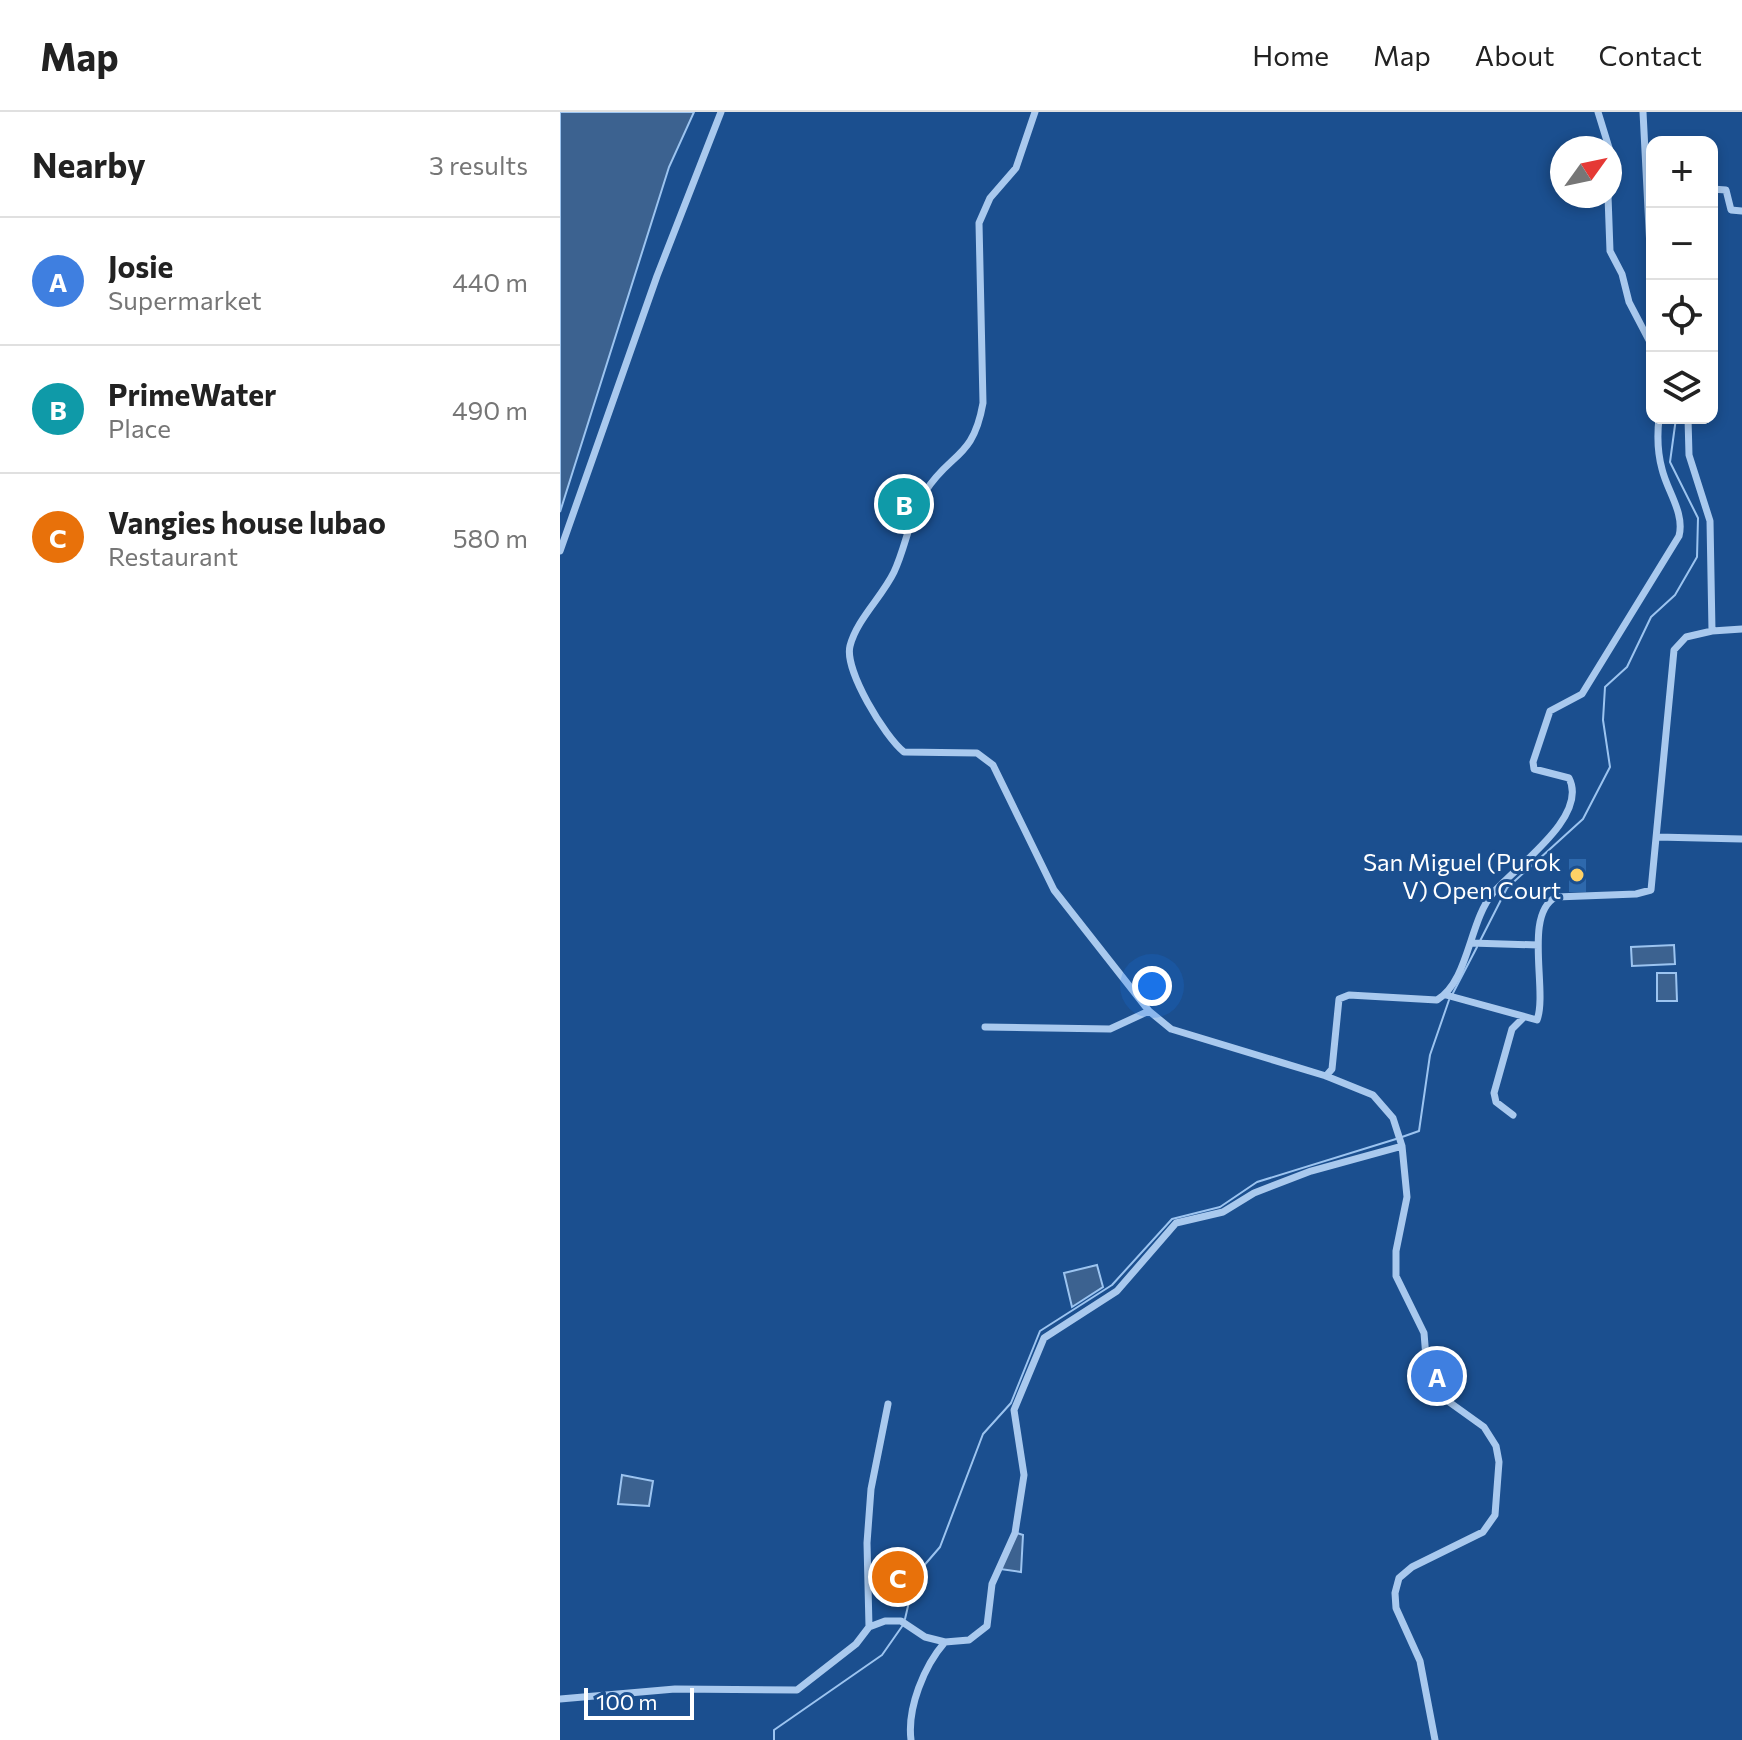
<!DOCTYPE html>
<html lang="en">
<head>
<meta charset="utf-8">
<style>
  :root { --surface:#fff; --page:#f6f6f6; --text:#222; --muted:#767676; --line:#e0e0e0; --accent:#db2777 }
  body { margin:0; font-family:Commissioner,sans-serif; background:var(--page); color:var(--text) }
  .controls { position:absolute; right:24px; top:24px; display:grid; overflow:hidden; border-radius:16px; box-shadow:0 4px 12px #0003 }
  .controls button { width:72px; height:72px; display:grid; place-items:center; padding:0; border:0; border-bottom:2px solid var(--line); background:var(--surface); color:var(--text); font:40px sans-serif }
  .compass { position:absolute; left:990px; top:24px; width:72px; height:72px; border-radius:50%; background:var(--surface); box-shadow:0 4px 12px #0003; rotate:57deg }
  .scale { position:absolute; left:24px; bottom:20px; width:110px; box-sizing:border-box; padding-left:8px; border:4px solid #fff; border-top:0; font-size:22px; line-height:28px; white-space:nowrap; color:#fff; -webkit-text-stroke:6px #1b4f8f; paint-order:stroke }
  .you { position:absolute; left:592px; top:874px; width:28px; height:28px; margin:-20px; border:6px solid #fff; border-radius:50%; background:#1a73e8; box-shadow:0 0 0 12px #1a73e833 }
  .badge { display:grid; place-items:center; width:52px; height:52px; border-radius:50%; background:var(--accent); color:#fff; font-size:26px; font-weight:700 }
  .pin { position:absolute; translate:-50% -50%; border:4px solid #fff; box-shadow:0 2px 8px #0006 }
  .list { margin:0; padding:0; list-style:none }
  h2 { display:flex; justify-content:space-between; align-items:center; height:104px; margin:0; padding:0 32px; font-size:34px }
  h2 small { font-size:26px; font-weight:400; color:var(--muted) }
  .list li { display:grid; grid-template-columns:52px 1fr auto; gap:24px; align-items:center; box-sizing:border-box; height:128px; padding:0 32px; border-top:2px solid var(--line) }
  .list b { display:block; font-size:30px; white-space:nowrap }
  .list p { margin:0; font-size:26px; white-space:nowrap; color:var(--muted) }
  .list em { font-size:26px; font-style:normal; color:var(--muted) }
  .icon { flex:none; width:44px; height:44px; fill:none; stroke:currentColor; stroke-width:2; stroke-linecap:round; stroke-linejoin:round }
  .map { position:relative; flex:none; width:1182px; height:1628px; overflow:hidden }
  header { display:flex; align-items:center; gap:48px; box-sizing:border-box; height:112px; padding:0 40px; background:var(--surface); border-bottom:2px solid var(--line) }
  header strong { font-size:38px }
  nav { display:flex; gap:44px; margin-inline-start:auto; font-size:28px }
  main { display:flex }
  aside { flex:1; background:var(--surface) }
  .map>svg:first-child { display:block }
  .green { fill:#2e69ad }
  .water { fill:#3c6290; stroke:#9cc4f0; stroke-width:2 }
  .lines { fill:none; stroke-linecap:round; stroke-linejoin:round }
  .stream { stroke:#9cc4f0; stroke-width:2 }
  .minor { stroke:#a9c9ee; stroke-width:7 }
  .poi-dot { fill:#ffd166; stroke:#1b4f8f; stroke-width:3 }
  .labels { text-anchor:middle; dominant-baseline:central; stroke-width:6; stroke-linejoin:round; paint-order:stroke }
  .poi-label { font-size:24px; fill:#fff; stroke:#1b4f8f; text-anchor:end }
</style>
</head>
<body>
<header>
<strong>Map</strong>
<nav><a>Home</a><a>Map</a><a>About</a><a>Contact</a></nav>
</header>
<main>
<aside>
<h2>Nearby<small>3 results</small></h2>
<ul class="list">
<li><span class="badge" style="background:#3f7fe0">A</span><div><b>Josie</b><p>Supermarket</p></div><em>440 m</em></li>
<li><span class="badge" style="background:#0f9aa8">B</span><div><b>PrimeWater</b><p>Place</p></div><em>490 m</em></li>
<li><span class="badge" style="background:#e8710a">C</span><div><b>Vangies house lubao</b><p>Restaurant</p></div><em>580 m</em></li>
</ul>
</aside>
<div class="map">
<svg width="1182" height="1628" viewBox="0 0 1182 1628">
  <rect width="100%" height="100%" fill="#1b4f8f"/>
  <!-- green -->
  <path class="green" d="M1009 747H1026V780H1009Z"/>
  <!-- water -->
  <path class="water" d="M0 0H134L109 55 0 400Z
    M1114 833 1115 852 1072 854 1071 835Z
    M1097 861H1116L1117 889H1097Z
    M537 1153 543 1175 512 1195 504 1161Z
    M62 1363 93 1369 89 1394 58 1392Z
    M457 1421 463 1423 461 1460 440 1457Z"/>
  <g class="lines">
    <!-- stream -->
    <path class="stream" d="M920 829 947 776 1023 707 1050 655 1043 608 1045 575 1067 555 1091 505 1115 483 1137 445 1138 406 1110 350 1116 306
      M892 883 917 835
      M842 1025 859 1019 870 943 889 888
      M345 1507 355 1464 380 1435 423 1322 451 1291 480 1219 552 1173 612 1107 660 1095 697 1070 836 1027
      M214 1628V1618L322 1543 343 1513"/>
    <!-- minor -->
    <path class="minor" d="M475 0 456 56 430 86 419 111 423 291C413 348 390 340 365 380 349 405 346 435 334 460 322 485 297 507 290 534 284 558 325 625 344 640L417 641 433 653 494 778 589 899 611 917 766 964 813 983 833 1006 842 1034 847 1085 836 1139V1164L864 1221 868 1270 878 1282 924 1315 936 1334 939 1350 935 1403 923 1420 852 1455 839 1466 835 1481 836 1496 860 1549 875 1628
      M1038 0 1050 39
      M1083 0 1092 175
      M1152 77 1166 78 1171 98 1182 99
      M1048 84 1050 139 1062 162 1069 190 1092 234
      M0 439 97 164 161 0
      M1152 519 1182 517
      M1097 725 1182 727
      M911 831 978 833
      M886 883 977 908C988 879 963 802 996 785L1076 782 1091 778 1114 538 1126 525 1152 519 1150 409 1129 343 1128 306
      M425 915 550 917 589 899
      M766 964 772 957 779 887 789 883 877 888C909 869 909 809 933 781 955 755 1029 705 1009 666L974 657 973 650 990 599 1022 582 1119 424C1125 401 1107 379 1102 357 1097 339 1097 324 1099 306
      M953 1003 936 990 934 981 952 917 963 906
      M309 1515 307 1431 311 1377 328 1292
      M0 1587 115 1577 237 1578 296 1532 309 1515 325 1509H341L365 1525 385 1530
      M351 1628C347 1596 364 1554 385 1530L409 1528 427 1514 432 1472 455 1421 464 1363 454 1298 484 1226 557 1179 616 1111 663 1100 694 1081 751 1059 842 1034"/>
  </g>
  <!-- markers -->
  <circle class="poi-dot" cx="1017" cy="763" r="8"/>
  <g class="labels">
    <!-- poi labels -->
    <g class="poi-label">
      <text x="1001" y="749">San Miguel (Purok<tspan x="1001" dy="28">V) Open Court</tspan></text>
    </g>
  </g>
</svg>
<div class="controls">
<button>+</button>
<button>−</button>
<button><svg class="icon" aria-label="locate" viewBox="0 0 24 24"><circle cx="12" cy="12" r="6"/><path d="M12 2v4M12 18v4M2 12h4M18 12h4"/></svg></button>
<button><svg class="icon" aria-label="layers" viewBox="0 0 24 24"><path d="M12 4l9 5-9 5-9-5zM3 14l9 5 9-5"/></svg></button>
</div>
<svg class="compass" viewBox="-18 -18 36 36"><path d="M0-13l5 13h-10z" fill="#e53935"/><path d="M0 13l5-13h-10z" fill="#767676"/></svg>
<div class="scale">100 m</div>
<div class="you"></div>
<div class="pin badge" style="left:877px;top:1264px;background:#3f7fe0">A</div>
<div class="pin badge" style="left:344px;top:392px;background:#0f9aa8">B</div>
<div class="pin badge" style="left:338px;top:1465px;background:#e8710a">C</div>
</div>
</main>
</body>
</html>
